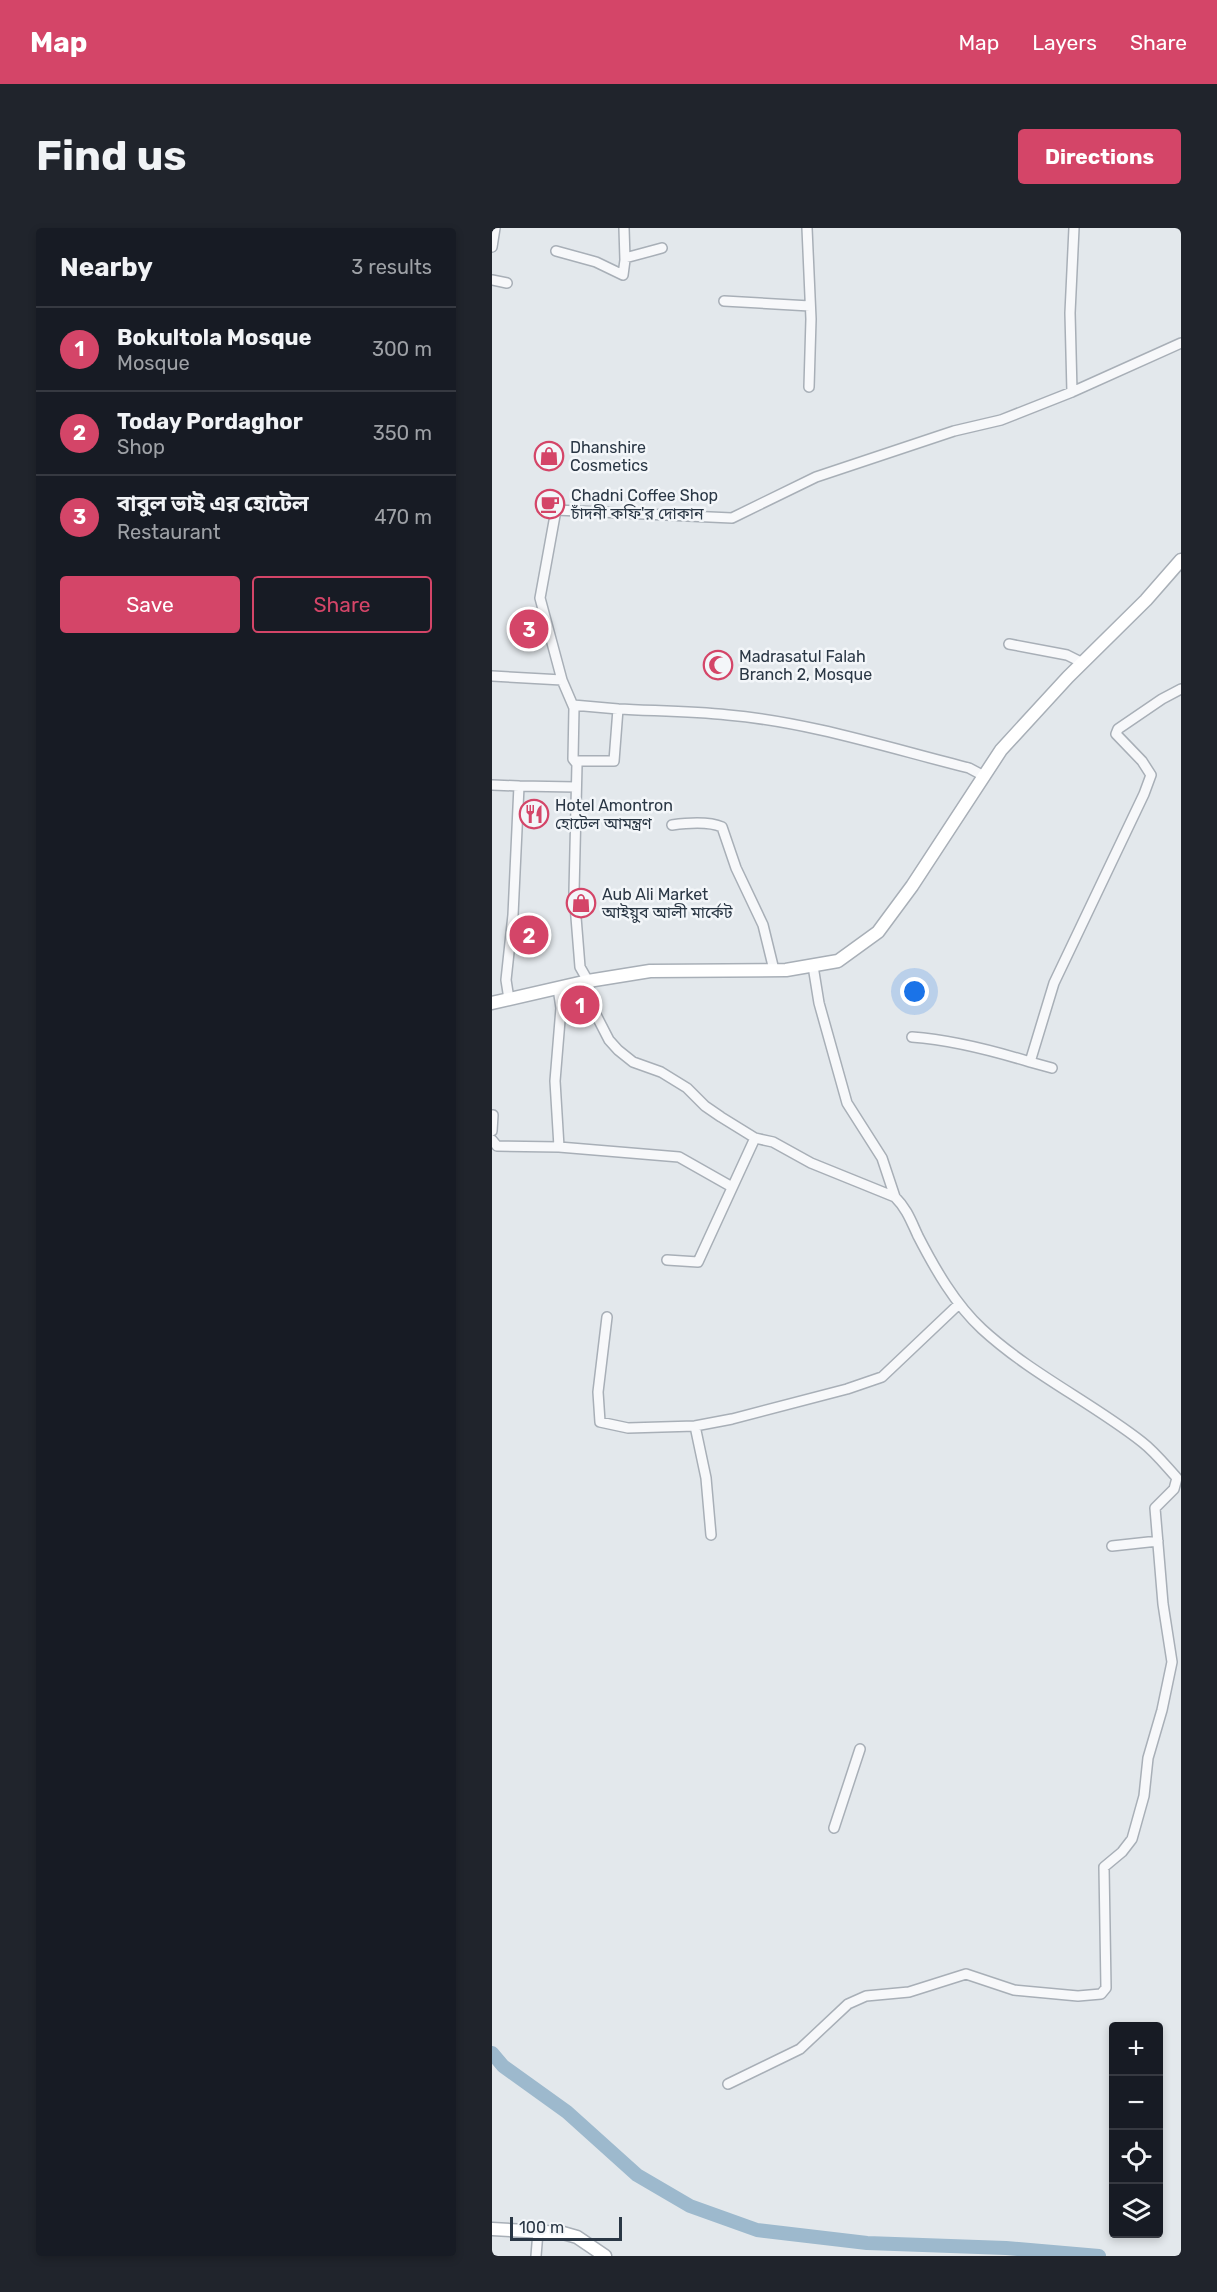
<!DOCTYPE html>
<html lang="en">
<head>
<meta charset="utf-8">
<style>
  :root { --surface:#171b24; --page:#20242c; --text:#f1f3f6; --muted:#9ea1a6; --line:#363941; --accent:#d44568 }
  body { margin:0; font-family:Rubik,"Noto Sans Bengali",sans-serif; background:var(--page); color:var(--text) }
  .controls { position:absolute; right:18px; bottom:18px; display:grid; overflow:hidden; border-radius:6px; box-shadow:0 3px 9px #0003 }
  .controls button { width:54px; height:54px; display:grid; place-items:center; padding:0; border:0; border-bottom:2px solid var(--line); background:var(--surface); color:var(--text); font:30px sans-serif }
  .scale { position:absolute; left:18px; bottom:15px; width:112px; box-sizing:border-box; padding-left:6px; border:3px solid #2a3745; border-top:0; font-size:16px; line-height:21px; white-space:nowrap; color:#2a3745; -webkit-text-stroke:4px #f3f6f9; paint-order:stroke }
  .you { position:absolute; left:423px; top:764px; width:21px; height:21px; margin:-15px; border:4px solid #fff; border-radius:50%; background:#1a73e8; box-shadow:0 0 0 9px #1a73e833 }
  .badge { display:grid; place-items:center; width:39px; height:39px; border-radius:50%; background:var(--accent); color:#fff; font-size:20px; font-weight:700 }
  .pin { position:absolute; translate:-50% -50%; border:3px solid #fff; box-shadow:0 2px 6px #0006 }
  .list { margin:0; padding:0; list-style:none }
  h2 { display:flex; justify-content:space-between; align-items:center; height:78px; margin:0; padding:0 24px; font-size:26px }
  h2 small { font-size:20px; font-weight:400; color:var(--muted) }
  .list li { display:grid; grid-template-columns:39px 1fr auto; gap:18px; align-items:center; box-sizing:border-box; height:84px; padding:0 24px; border-top:2px solid var(--line) }
  .list b { display:block; font-size:22px; white-space:nowrap }
  .list p { margin:0; font-size:20px; white-space:nowrap; color:var(--muted) }
  .list em { font-size:20px; font-style:normal; color:var(--muted) }
  .actions { display:flex; gap:12px; padding:18px 24px }
  .actions a { flex:1; padding:14px 0; border:2px solid var(--accent); border-radius:6px; text-align:center; font-size:21px; color:var(--accent) }
  .actions .main { background:var(--accent); color:#fff }
  .icon { flex:none; width:33px; height:33px; fill:none; stroke:currentColor; stroke-width:2; stroke-linecap:round; stroke-linejoin:round }
  .map { position:relative; flex:none; width:689px; height:2028px; overflow:hidden; border-radius:6px }
  header { display:flex; align-items:center; gap:36px; box-sizing:border-box; height:84px; padding:0 30px; background:var(--accent); color:#fff }
  header strong { font-size:28px }
  nav { display:flex; gap:33px; margin-inline-start:auto; font-size:21px }
  .intro { display:flex; align-items:center; justify-content:space-between; box-sizing:border-box; height:144px; padding:0 36px }
  h1 { margin:0; font-size:42px }
  .button { padding:15px 27px; border-radius:6px; background:var(--accent); color:#fff; font-size:21px; font-weight:700 }
  main { display:flex; gap:36px; padding:0 36px }
  aside { flex:1; background:var(--surface); border-radius:6px; box-shadow:0 3px 9px #0003 }
  .map>svg:first-child { display:block }
  .lines { fill:none; stroke-linecap:round; stroke-linejoin:round }
  .river { stroke:#9db9cd; stroke-width:14 }
  .street-casing { stroke:#a8afb7; stroke-width:12 }
  .secondary-casing { stroke:#a8afb7; stroke-width:15 }
  .street { stroke:#f7f8fa; stroke-width:9 }
  .secondary { stroke:#fff; stroke-width:12 }
  .labels { text-anchor:middle; dominant-baseline:central; stroke-width:5; stroke-linejoin:round; paint-order:stroke }
  .poi-label { font-size:16px; fill:#2a3745; stroke:#f3f6f9; text-anchor:start }
</style>
</head>
<body>
<header>
<strong>Map</strong>
<nav><a>Map</a><a>Layers</a><a>Share</a></nav>
</header>
<div class="intro"><h1>Find us</h1><a class="button">Directions</a></div>
<main>
<aside>
<h2>Nearby<small>3 results</small></h2>
<ul class="list">
<li><span class="badge">1</span><div><b>Bokultola Mosque</b><p>Mosque</p></div><em>300 m</em></li>
<li><span class="badge">2</span><div><b>Today Pordaghor</b><p>Shop</p></div><em>350 m</em></li>
<li><span class="badge">3</span><div><b>বাবুল ভাই এর হোটেল</b><p>Restaurant</p></div><em>470 m</em></li>
</ul>
<div class="actions"><a class="main">Save</a><a>Share</a></div>
</aside>
<div class="map">
<svg width="689" height="2028" viewBox="0 0 689 2028">
  <rect width="100%" height="100%" fill="#e3e8ec"/>
  <g class="lines">
    <!-- river -->
    <path class="river" d="M0 1825 11 1838 75 1884 145 1947 198 1978 265 2002 375 2015 514 2020 607 2028"/>
    <!-- street casing -->
    <g class="street-casing">
      <path id="street" d="M315 0 319 91 317 159
        M582 0 578 85 580 164 689 115
        M0 19 3 0
        M64 23 104 34 131 47 133 32 132 0
        M133 30 170 20
        M0 52 15 55
        M232 73 318 78
        M517 416 575 427 591 435
        M0 448 70 452 82 480 81 531 85 536 82 664 88 739 96 753 100 779 117 812 126 822 141 834 169 844 195 860 213 878 229 889 263 910 206 1034 175 1032
        M70 452 48 370 64 282 240 290 324 249 462 203 509 192 580 164
        M81 477 126 481 122 533H83
        M126 481C162 483 199 483 236 487 317 494 397 520 477 540L492 548
        M0 557 27 558
        M180 597C195 595 216 593 230 599L244 640 271 697 282 742
        M321 738 327 775 355 875 390 930 403 969
        M66 760 69 780 63 853 67 919 187 929 240 959
        M17 771 14 752 21 687 27 558 84 559
        M420 809C461 812 499 822 538 834
        M560 840 538 834 562 755 652 566 659 547 650 533 624 506 626 501 670 471 689 461
        M0 903 1 887
        M0 912 5 918 67 919
        M115 1089 106 1164 108 1194 136 1200 203 1198 240 1191 355 1161 390 1149 467 1076
        M203 1198 214 1250 219 1307
        M620 1318 666 1313
        M342 1600 368 1521
        M236 1856 308 1821 356 1776 374 1768 417 1764 474 1746 522 1762 586 1768 609 1766 614 1760 612 1639 630 1624 640 1611 652 1568 656 1530 670 1482 680 1434 671 1376 663 1280 682 1261 685 1250C674 1238 663 1224 650 1214 599 1174 539 1146 490 1101 463 1076 443 1041 426 1008 419 993 415 981 403 969L319 935 281 914 263 910
        M44 2028 46 2004"/>
    </g>
    <!-- secondary casing -->
    <g class="secondary-casing">
      <path id="secondary" d="M0 775 96 753 158 743 294 742 346 733 386 704 420 658 509 522 576 449 654 372 689 332
        M0 2001 71 2005 85 2009 113 2028"/>
    </g>
    <!-- street -->
    <use href="#street" class="street"/>
    <!-- secondary -->
    <use href="#secondary" class="secondary"/>
  </g>
  <!-- icons -->
  <defs>
    <g id="shop-ring" transform="scale(1.5)"><circle r="9.5" fill="#f3f6f9" stroke="#d44568" stroke-width="1.5"/><path d="M-5-2.5h2.3a2.7 3.5 0 0 1 5.4 0H5L5.5 6h-11ZM-1.5-2.5h3a1.5 2.3 0 0 0-3 0Z" fill="#d44568"/></g>
    <g id="cafe-ring" transform="scale(1.5)"><circle r="9.5" fill="#f3f6f9" stroke="#d44568" stroke-width="1.5"/><path d="M-5.5-4.5H6V0H3Q3 3.5 0 3.5H-2.5Q-5.5 3.5-5.5 0ZM3-3.2v2h1.7v-2ZM-6 4.5H4V6H-6Z" fill="#d44568"/></g>
    <g id="mosque-ring" transform="scale(1.5)"><circle r="9.5" fill="#f3f6f9" stroke="#d44568" stroke-width="1.5"/><path d="M3.5-4.9A6 6 0 1 0 3.5 4.9A5 5 0 1 1 3.5-4.9Z" fill="#d44568"/></g>
    <g id="restaurant-ring" transform="scale(1.5)"><circle r="9.5" fill="#f3f6f9" stroke="#d44568" stroke-width="1.5"/><path d="M-5-6h1v4h1v-4h1v4h1v-4h1v5L-1.5 .5V6h-2V.5L-5-1ZM5-6V6H3V1.5H1.5Q1.5-4 5-6Z" fill="#d44568"/></g>
  </defs>
  <g fill-rule="evenodd">
    <use href="#shop-ring" x="57" y="228"/>
    <use href="#cafe-ring" x="58" y="276"/>
    <use href="#mosque-ring" x="226" y="437"/>
    <use href="#restaurant-ring" x="42" y="586"/>
    <use href="#shop-ring" x="89" y="675"/>
  </g>
  <g class="labels">
    <!-- poi labels -->
    <g class="poi-label">
      <text x="78" y="219">Dhanshire<tspan x="78" dy="18">Cosmetics</tspan></text>
      <text x="79" y="267">Chadni Coffee Shop<tspan x="79" dy="18">চাঁদনী কফি'র দোকান</tspan></text>
      <text x="247" y="428">Madrasatul Falah<tspan x="247" dy="18">Branch 2, Mosque</tspan></text>
      <text x="63" y="577">Hotel Amontron<tspan x="63" dy="18">হোটেল আমন্ত্রণ</tspan></text>
      <text x="110" y="666">Aub Ali Market<tspan x="110" dy="18">আইয়ুব আলী মার্কেট</tspan></text>
    </g>
  </g>
</svg>
<div class="controls">
<button>+</button>
<button>−</button>
<button><svg class="icon" aria-label="locate" viewBox="0 0 24 24"><circle cx="12" cy="12" r="6"/><path d="M12 2v4M12 18v4M2 12h4M18 12h4"/></svg></button>
<button><svg class="icon" aria-label="layers" viewBox="0 0 24 24"><path d="M12 4l9 5-9 5-9-5zM3 14l9 5 9-5"/></svg></button>
</div>
<div class="scale">100 m</div>
<div class="you"></div>
<div class="pin badge" style="left:88px;top:777px">1</div>
<div class="pin badge" style="left:37px;top:707px">2</div>
<div class="pin badge" style="left:37px;top:401px">3</div>
</div>
</main>
</body>
</html>
